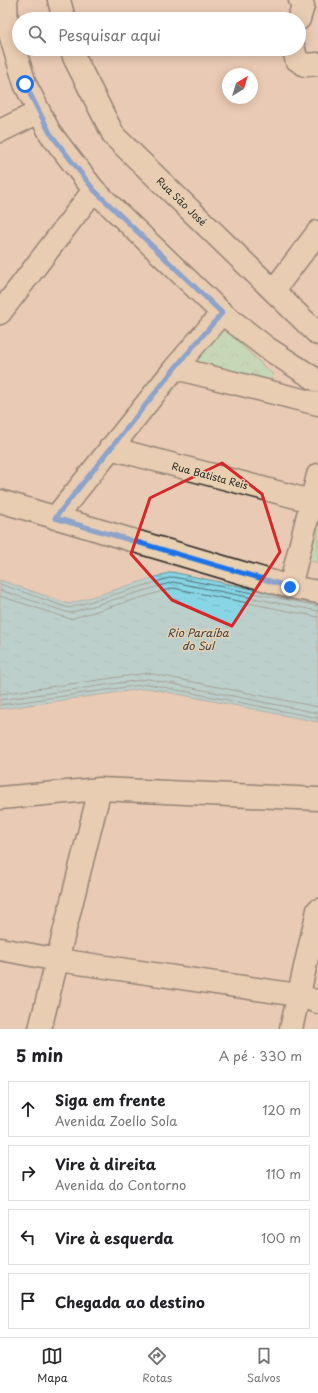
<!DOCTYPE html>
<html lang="pt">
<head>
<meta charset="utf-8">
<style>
  :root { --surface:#fff; --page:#f2f2f2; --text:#202124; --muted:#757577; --line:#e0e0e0; --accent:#2b2b2b }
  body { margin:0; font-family:"Playpen Sans",sans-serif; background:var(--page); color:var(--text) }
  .compass { position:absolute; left:222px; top:68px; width:36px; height:36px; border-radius:50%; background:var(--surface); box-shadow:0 2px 10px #0003; rotate:38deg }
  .stop { position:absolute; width:12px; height:12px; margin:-9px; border:3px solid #1a73e8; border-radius:50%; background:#fff }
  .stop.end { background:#1a73e8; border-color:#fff; box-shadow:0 1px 4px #0008 }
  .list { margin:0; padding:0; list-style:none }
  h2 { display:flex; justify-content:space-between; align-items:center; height:52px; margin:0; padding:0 16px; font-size:17px }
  h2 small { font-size:13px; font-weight:400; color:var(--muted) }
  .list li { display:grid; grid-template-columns:26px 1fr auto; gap:12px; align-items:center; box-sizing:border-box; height:56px; margin:0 8px 8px; padding:0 8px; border:1px solid var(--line); border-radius:0px }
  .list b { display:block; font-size:15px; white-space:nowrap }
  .list p { margin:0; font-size:13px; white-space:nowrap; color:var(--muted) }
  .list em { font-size:13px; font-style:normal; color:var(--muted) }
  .icon { flex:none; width:22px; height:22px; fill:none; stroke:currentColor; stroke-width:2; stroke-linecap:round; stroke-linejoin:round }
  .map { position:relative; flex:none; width:318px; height:1029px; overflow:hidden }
  .search { position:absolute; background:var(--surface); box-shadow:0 2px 10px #0003; left:12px; right:12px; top:12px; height:44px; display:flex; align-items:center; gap:10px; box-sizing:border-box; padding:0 14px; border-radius:22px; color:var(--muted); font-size:15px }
  .sheet { height:308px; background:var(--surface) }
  nav { display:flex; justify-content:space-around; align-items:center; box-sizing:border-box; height:56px; border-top:1px solid var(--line); background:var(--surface); font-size:11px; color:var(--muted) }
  nav a { display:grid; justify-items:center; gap:2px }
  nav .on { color:var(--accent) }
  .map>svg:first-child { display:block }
  .park { fill:url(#park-crowns); stroke:#648870 }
  .pitch { fill:#9ce6b5; stroke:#648870 }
  .water { fill:url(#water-ripples); stroke:#62919b }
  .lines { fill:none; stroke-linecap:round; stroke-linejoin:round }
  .shore { stroke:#506f75; stroke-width:1 }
  .minor-casing { stroke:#2b2b2b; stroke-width:25 }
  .major-casing { stroke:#2b2b2b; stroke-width:25 }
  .minor { stroke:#e8d0b0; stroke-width:22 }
  .major { stroke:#e8d0b0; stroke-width:22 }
  .route { stroke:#1a73e8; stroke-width:5 }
  .marked { fill:none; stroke:#d62828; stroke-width:3; stroke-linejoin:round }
  .labels { text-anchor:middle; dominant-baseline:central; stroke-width:3; stroke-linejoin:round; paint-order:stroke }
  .street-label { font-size:10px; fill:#2b2b2b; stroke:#e8d0b0 }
  .water-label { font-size:11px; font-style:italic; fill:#394447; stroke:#e8d0b0 }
</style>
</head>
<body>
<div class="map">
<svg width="318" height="1029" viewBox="0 0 318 1029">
  <defs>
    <pattern id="park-crowns" width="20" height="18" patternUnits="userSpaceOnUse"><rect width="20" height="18" fill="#9ce6b5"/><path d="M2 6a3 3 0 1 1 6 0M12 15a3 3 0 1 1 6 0" fill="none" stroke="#87c59c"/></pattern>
    <pattern id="water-ripples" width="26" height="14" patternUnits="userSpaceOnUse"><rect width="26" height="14" fill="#87d5e5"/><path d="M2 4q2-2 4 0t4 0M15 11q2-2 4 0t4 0" fill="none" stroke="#75b7c5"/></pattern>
  </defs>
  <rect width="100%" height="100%" fill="#e9cab4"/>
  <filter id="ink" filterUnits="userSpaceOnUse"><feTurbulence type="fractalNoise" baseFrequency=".025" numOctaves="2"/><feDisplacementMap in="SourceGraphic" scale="8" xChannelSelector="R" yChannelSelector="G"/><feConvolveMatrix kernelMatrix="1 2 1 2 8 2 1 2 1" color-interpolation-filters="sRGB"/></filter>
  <g filter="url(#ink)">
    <!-- park -->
    <path class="park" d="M222 326 273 375 272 380 261 383 191 365Z"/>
    <!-- pitch -->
    <path class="pitch" d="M318 524V563L308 560Z"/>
    <!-- water -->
    <path class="water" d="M172 572 318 603V722L148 688 0 709V580L69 604Z"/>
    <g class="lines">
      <!-- shore -->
      <path class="shore" d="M0 584 69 608 173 577 318 606
        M0 590 69 613 173 582 318 611
        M0 596 70 619 173 588 318 617
        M0 694 148 673 318 707
        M0 700 148 679 318 713
        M0 705 148 684 318 718"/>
      <!-- minor casing -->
      <g class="minor-casing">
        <path id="minor" d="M59 0 64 19
          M299 19 303 6 300 0
          M72 49 74 57 114 136 318 334
          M294 49 296 59 305 65 318 64
          M0 131 39 112
          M274 290 318 232
          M0 313 94 190
          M175 368 318 404
          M110 448 311 501
          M0 501 290 587 318 592
          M55 518 175 368 222 313
          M290 587 318 475
          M0 798 100 789 318 799
          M0 949 58 960 298 995 318 1002
          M40 1029 100 789
          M291 1029 318 910"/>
      </g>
      <!-- major casing -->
      <g class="major-casing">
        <path id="major" d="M6 0 7 24 25 84 50 133 94 190 222 313 267 348 318 381"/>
      </g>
      <!-- minor -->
      <use href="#minor" class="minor"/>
      <!-- major -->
      <use href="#major" class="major"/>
    </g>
  </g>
  <g class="lines" filter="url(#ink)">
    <!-- route -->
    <path class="route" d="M25 84 50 133 94 190 222 313 175 368 55 518 290 587"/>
  </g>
  <!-- marked area -->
  <path d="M0 0H318V1029H0ZM222 463 262 494 280 552 232 626 172 600 131 554 150 498Z" fill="#e9cab4" fill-opacity=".55" fill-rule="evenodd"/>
  <path class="marked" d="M222 463 262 494 280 552 232 626 172 600 131 554 150 498Z"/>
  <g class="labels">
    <!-- street labels -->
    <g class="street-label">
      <text transform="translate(182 201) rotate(44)">Rua São José</text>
      <text transform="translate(210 475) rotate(15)">Rua Batista Reis</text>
    </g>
    <!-- water labels -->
    <g class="water-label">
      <text x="198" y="632">Rio Paraíba<tspan x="198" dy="13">do Sul</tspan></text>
    </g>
  </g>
</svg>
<svg class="compass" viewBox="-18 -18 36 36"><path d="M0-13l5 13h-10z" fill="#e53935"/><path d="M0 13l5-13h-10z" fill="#757577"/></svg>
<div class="stop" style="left:25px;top:84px"></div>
<div class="stop end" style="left:290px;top:587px"></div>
<div class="search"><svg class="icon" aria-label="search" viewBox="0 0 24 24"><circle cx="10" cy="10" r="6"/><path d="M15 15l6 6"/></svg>Pesquisar aqui</div>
</div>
<section class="sheet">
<h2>5 min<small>A pé · 330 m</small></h2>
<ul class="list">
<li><svg class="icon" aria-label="ahead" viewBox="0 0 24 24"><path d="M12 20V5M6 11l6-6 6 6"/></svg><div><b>Siga em frente</b><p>Avenida Zoello Sola</p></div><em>120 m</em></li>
<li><svg class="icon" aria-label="right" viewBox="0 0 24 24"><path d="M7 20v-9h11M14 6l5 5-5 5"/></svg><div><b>Vire à direita</b><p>Avenida do Contorno</p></div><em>110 m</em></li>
<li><svg class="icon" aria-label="left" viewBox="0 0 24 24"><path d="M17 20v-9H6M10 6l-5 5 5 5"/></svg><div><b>Vire à esquerda</b></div><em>100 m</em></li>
<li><svg class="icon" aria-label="arrive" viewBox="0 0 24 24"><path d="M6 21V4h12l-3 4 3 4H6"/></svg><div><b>Chegada ao destino</b></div></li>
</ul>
</section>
<nav>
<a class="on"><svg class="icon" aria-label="map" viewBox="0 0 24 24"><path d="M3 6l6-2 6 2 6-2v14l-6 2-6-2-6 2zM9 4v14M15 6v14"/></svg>Mapa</a>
<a><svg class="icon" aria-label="directions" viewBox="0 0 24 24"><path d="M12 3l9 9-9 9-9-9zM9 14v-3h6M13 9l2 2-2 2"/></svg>Rotas</a>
<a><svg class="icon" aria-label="saved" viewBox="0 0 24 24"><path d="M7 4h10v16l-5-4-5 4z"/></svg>Salvos</a>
</nav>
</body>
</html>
